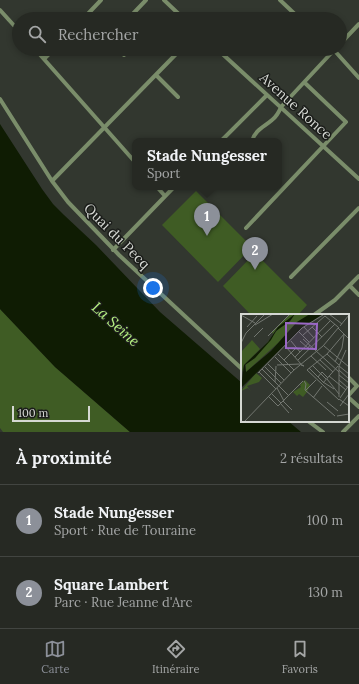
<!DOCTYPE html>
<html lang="fr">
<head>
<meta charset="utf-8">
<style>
  :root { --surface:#262923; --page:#2e312b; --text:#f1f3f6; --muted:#a4a6a6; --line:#424541; --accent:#8c9099 }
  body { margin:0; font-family:Lora,serif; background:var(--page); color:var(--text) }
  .scale { position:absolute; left:12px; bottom:10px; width:78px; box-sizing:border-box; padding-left:4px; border:2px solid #d5d8d3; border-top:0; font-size:11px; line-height:14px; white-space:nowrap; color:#d5d8d3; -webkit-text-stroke:3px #1b1d1a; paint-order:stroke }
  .you { position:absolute; left:153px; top:288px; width:14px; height:14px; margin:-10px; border:3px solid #fff; border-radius:50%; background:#1a73e8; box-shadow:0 0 0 6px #1a73e833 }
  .badge { display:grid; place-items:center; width:26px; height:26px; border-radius:50%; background:var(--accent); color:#fff; font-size:13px; font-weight:700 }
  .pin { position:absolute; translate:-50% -33px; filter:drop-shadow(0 1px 2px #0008) }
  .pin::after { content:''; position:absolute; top:21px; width:14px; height:12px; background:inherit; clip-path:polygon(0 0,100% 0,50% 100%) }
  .popup { position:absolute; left:132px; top:138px; width:150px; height:52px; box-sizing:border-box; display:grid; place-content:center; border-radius:8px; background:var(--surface); filter:drop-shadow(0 1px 3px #0005); font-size:13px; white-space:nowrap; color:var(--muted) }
  .popup b { font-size:15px; color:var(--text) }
  .popup::after { content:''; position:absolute; left:50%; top:100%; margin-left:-8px; border:8px solid transparent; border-top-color:var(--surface) }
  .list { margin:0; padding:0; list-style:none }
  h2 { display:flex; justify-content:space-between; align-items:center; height:52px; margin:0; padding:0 16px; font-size:17px }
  h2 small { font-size:13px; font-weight:400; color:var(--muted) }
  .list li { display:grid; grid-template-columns:26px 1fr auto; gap:12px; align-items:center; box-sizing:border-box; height:72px; padding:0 16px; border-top:1px solid var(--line) }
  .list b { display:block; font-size:15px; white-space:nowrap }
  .list p { margin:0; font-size:13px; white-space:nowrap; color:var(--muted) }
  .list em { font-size:13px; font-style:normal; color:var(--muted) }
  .icon { flex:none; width:22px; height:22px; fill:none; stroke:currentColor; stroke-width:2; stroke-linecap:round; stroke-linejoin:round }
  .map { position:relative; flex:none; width:359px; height:432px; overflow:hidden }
  .search { position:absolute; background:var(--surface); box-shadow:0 2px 6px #0003; left:12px; right:12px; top:12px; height:44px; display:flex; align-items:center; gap:10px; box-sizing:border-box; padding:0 14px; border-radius:22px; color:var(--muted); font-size:15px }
  .sheet { height:196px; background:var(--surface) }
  nav { display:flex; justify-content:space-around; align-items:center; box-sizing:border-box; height:56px; border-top:1px solid var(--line); background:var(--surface); font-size:11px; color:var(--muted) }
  nav a { display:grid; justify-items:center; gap:2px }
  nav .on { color:var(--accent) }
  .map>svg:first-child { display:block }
  .green { fill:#3f5c24 }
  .water { fill:#0f1c03 }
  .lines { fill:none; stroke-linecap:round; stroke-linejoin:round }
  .minor { stroke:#7a8d6a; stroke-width:4 }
  .labels { text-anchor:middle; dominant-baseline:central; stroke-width:3; stroke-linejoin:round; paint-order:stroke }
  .street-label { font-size:14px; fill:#d5d8d3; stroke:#1b1d1a }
  .water-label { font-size:15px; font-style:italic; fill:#b5f181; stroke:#1b1d1a }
  .inset-road { fill:none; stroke:#737771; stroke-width:1 }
  .view { fill:#9a68c6; fill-opacity:0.15; stroke:#9a68c6; stroke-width:2 }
  .inset-edge { fill:none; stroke:#d5d8d3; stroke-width:2 }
</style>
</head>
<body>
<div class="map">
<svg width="359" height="432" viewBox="0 0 359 432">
  <rect width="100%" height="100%" fill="#32372f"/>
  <!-- green -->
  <path class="green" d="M196 191 252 247 218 282 162 225Z
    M255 253 307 305 298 315H251L223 286Z
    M0 309 55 367 130 432H3L0 428Z"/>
  <!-- water -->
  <path class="water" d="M0 124 42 189 53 204 64 215 96 245 160 312 242 383V421H288L301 432H130L55 367 0 309Z"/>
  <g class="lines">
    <!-- minor -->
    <path class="minor" d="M164 0 184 19
      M280 0 300 19
      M0 10 19 31
      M83 19 101 0
      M128 19 146 0
      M340 44 359 24
      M35 49 135 162
      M118 49 124 55
      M217 49 359 179
      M333 49 359 78
      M44 59 54 49
      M156 75 178 97
      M0 99 52 181 68 202 119 255 242 369
      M221 141 267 95
      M252 141C255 130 264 127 272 120 276 117 279 112 281 107L335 49
      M52 181 181 49
      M157 187 165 196
      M246 228 346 122 305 83
      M113 250 174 187
      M291 277 359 208
      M350 286 359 295
      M314 315 335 300 359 276
      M348 377 357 386 348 396
      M348 397 359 407
      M308 421 323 432
      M343 432 359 416"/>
  </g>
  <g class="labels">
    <!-- street labels -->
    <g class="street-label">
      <text transform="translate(296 106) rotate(42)">Avenue Ronce</text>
      <text transform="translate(117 236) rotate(45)">Quai du Pecq</text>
    </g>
    <!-- water labels -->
    <g class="water-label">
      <text transform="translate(116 324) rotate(42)">La Seine</text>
    </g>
  </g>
  <!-- overview -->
  <g transform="translate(241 314)">
    <rect width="108" height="108" fill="#32372f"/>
    <path d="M49 0H53L52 2 54 0H69L56 8 37 29 5 58V50L14 44 38 14 50 6 52 3 37 13 32 20 31 18ZM11 26 19 35 3 51 0 62V38ZM15 59 21 64 18 68 6 72 10 77 7 74 0 77ZM64 66 69 71 66 78 62 83 58 80 56 82 52 78 60 73 59 71Z" fill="#3f5c24"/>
    <path d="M54 0 49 7 35 17 30 26 14 44 4 51 5 58 30 37 56 8 69 0H82L62 13 0 74 3 51 27 28 37 13Z" fill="#0f1c03"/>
    <path class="inset-road" d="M88 0 101 10M0 1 14 9M84 2 97 13M14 11 32 0M99 12 108 1M6 13 16 2M63 13 73 24M71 13 81 23M97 14 108 25M58 18 68 28M62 21 84 2M27 22 49 0M13 23 22 14M62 25 98 58M50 27 59 38M59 27 67 34 69 31M0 29 5 19 24 0M83 32 108 53M45 33 60 50M37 40 53 56M86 40 98 51M70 42 85 56M34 43 50 59M54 43 89 7M43 46 55 34M57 46 94 10M79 46 92 58M94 48 101 34 103 21M27 50 43 66M36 51 59 50 63 52 60 51M72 52 85 65M98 52 108 60M24 53 40 69M68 54 82 68 93 75M21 55 48 82M66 56 86 40 103 20M66 56 98 86M98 56 108 65M18 58 35 75M17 59 61 14 82 1M98 61 108 69M88 62 105 76M77 63 81 58 87 64M86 65 98 80M98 66 107 74M63 67 65 70 64 76 94 102M34 68 35 52M82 69 97 52M36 74 43 87M65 76 75 66M30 79 40 89M27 82 37 92 62 67M98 83V52L105 36M72 84 81 72M99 84 108 71M98 85 108 92M42 87 51 96M86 88 97 97M40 90 48 99M99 92 108 80M96 102 108 100M3 108 53 56 82 32 98 13"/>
    <path class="view" d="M45 9 76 10 75 35 45 34Z"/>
    <rect width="108" height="108" class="inset-edge"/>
  </g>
</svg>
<div class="scale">100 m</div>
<div class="you"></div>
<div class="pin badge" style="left:207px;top:236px">1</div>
<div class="popup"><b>Stade Nungesser</b>Sport</div>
<div class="pin badge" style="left:255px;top:270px">2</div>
<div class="search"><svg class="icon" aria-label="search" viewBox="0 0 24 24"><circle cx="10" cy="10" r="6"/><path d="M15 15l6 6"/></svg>Rechercher</div>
</div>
<section class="sheet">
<h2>À proximité<small>2 résultats</small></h2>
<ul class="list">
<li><span class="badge">1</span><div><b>Stade Nungesser</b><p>Sport · Rue de Touraine</p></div><em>100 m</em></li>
<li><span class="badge">2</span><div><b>Square Lambert</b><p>Parc · Rue Jeanne d'Arc</p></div><em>130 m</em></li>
</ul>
</section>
<nav>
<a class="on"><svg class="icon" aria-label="map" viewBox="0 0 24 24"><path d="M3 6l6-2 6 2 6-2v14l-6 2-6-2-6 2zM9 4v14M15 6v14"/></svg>Carte</a>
<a><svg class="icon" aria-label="directions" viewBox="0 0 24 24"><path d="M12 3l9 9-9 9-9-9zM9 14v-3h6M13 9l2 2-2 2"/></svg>Itinéraire</a>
<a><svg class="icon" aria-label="saved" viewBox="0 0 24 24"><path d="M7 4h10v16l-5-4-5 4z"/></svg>Favoris</a>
</nav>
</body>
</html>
